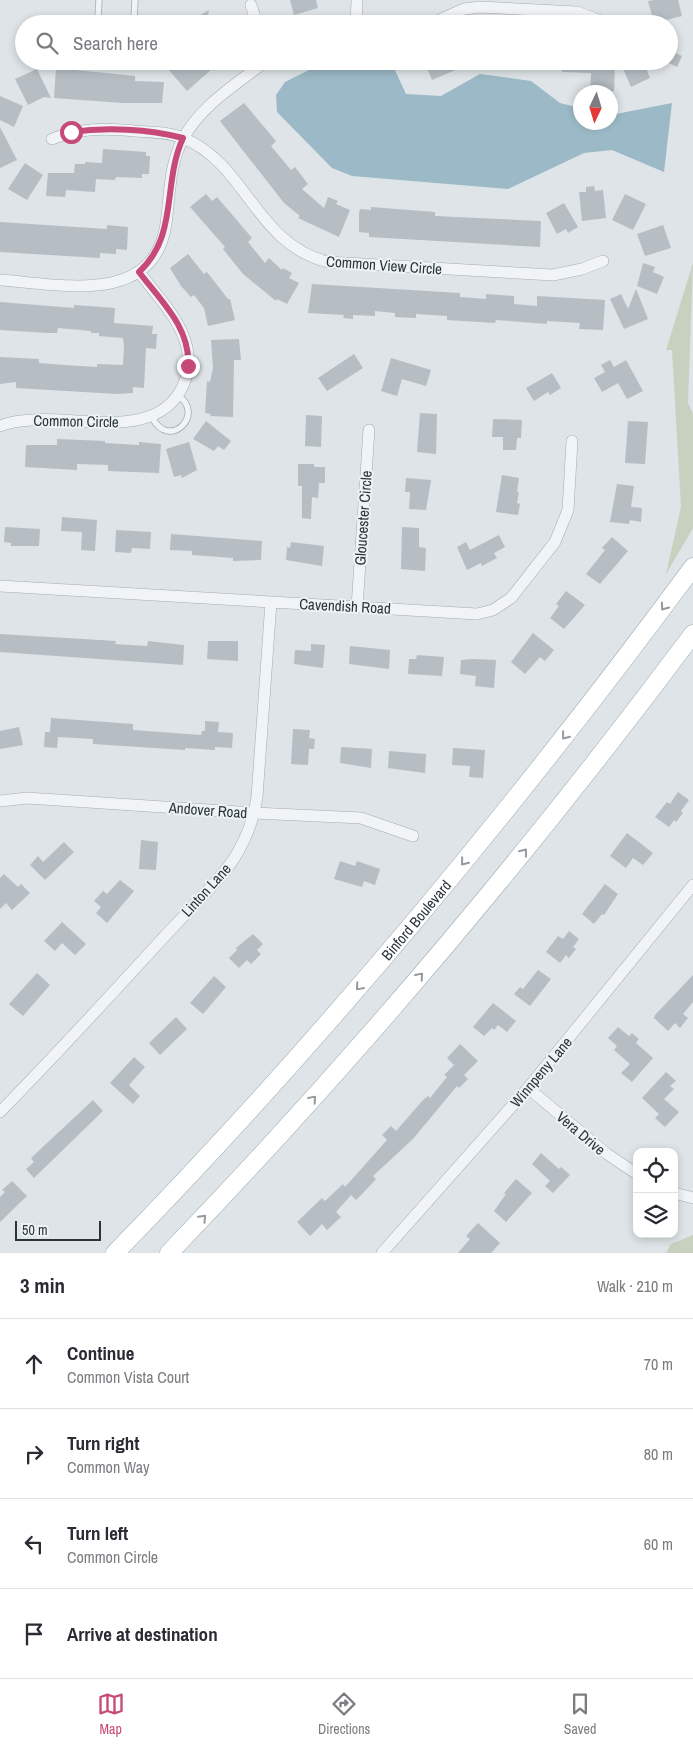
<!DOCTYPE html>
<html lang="en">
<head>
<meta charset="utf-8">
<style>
  :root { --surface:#fff; --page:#f7f7f7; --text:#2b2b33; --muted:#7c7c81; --line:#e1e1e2; --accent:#c74977 }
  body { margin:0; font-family:"Archivo Narrow",sans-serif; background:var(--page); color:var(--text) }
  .controls { position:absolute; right:15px; bottom:15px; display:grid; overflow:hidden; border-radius:10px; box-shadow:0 2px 8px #0003 }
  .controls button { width:45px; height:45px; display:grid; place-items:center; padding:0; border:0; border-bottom:1px solid var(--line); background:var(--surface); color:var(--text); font:25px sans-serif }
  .compass { position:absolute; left:573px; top:85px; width:45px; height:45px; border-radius:50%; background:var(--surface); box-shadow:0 2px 8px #0003; rotate:184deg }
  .scale { position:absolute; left:15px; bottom:12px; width:86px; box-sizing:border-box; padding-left:5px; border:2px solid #28353d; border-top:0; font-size:14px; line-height:18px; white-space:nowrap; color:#28353d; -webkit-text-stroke:4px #eef2f5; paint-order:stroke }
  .stop { position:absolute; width:15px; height:15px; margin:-11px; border:4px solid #c74977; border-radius:50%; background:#fff }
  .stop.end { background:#c74977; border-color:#fff; box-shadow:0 1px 5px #0008 }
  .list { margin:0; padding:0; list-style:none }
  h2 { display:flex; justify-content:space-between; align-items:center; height:65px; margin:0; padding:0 20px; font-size:21px }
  h2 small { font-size:16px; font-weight:400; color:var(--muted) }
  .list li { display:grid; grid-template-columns:32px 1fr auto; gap:15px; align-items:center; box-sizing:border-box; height:90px; padding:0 20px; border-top:1px solid var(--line) }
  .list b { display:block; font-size:19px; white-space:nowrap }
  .list p { margin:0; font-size:16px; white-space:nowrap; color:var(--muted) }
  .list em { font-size:16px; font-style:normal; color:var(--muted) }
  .icon { flex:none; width:28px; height:28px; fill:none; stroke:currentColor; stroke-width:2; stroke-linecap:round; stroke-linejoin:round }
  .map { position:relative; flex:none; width:693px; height:1253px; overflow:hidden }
  .search { position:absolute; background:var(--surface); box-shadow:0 2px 8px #0003; left:15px; right:15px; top:15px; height:55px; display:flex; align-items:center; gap:12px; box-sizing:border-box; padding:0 18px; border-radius:28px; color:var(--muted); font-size:19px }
  .sheet { height:425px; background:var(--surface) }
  nav { display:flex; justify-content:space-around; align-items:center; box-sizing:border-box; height:70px; border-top:1px solid var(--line); background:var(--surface); font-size:14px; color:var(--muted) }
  nav a { display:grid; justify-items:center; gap:2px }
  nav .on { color:var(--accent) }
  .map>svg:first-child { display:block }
  .green { fill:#c8d1c0 }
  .water { fill:#9bb9c6 }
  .building { fill:#b6bec4 }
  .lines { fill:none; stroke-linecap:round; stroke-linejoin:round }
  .service-casing { stroke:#a4acb1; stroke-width:7 }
  .minor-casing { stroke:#a4acb1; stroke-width:12 }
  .primary-casing { stroke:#9eabb2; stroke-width:19 }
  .service { stroke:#f1f4f6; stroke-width:5.5 }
  .minor { stroke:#f1f4f6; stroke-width:11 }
  .primary { stroke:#fff; stroke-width:18 }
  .oneway { stroke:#949a9e }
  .route { stroke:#c74977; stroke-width:6 }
  .labels { text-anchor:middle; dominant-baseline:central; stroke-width:4; stroke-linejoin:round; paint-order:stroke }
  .street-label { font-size:15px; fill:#28353d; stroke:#eef2f5 }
</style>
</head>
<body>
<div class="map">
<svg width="693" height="1253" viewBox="0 0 693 1253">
  <rect width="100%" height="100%" fill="#dee4e7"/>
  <!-- green -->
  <path class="green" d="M693 263 688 403 693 414V528L666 574 681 507 672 350H666Z
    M693 1235V1253H666L671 1244Z"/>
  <!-- water -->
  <path class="water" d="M321 64 393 66 406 94 441 96 480 74 531 81 560 103 580 108V122H610L611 115 672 103 664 172 612 150 584 153 508 189 352 176 332 168 277 112 276 95 285 82Z"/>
  <!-- building -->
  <path class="building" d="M290 0H316L318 8 294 15Z
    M654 0H678L682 16 654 23 648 1Z
    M209 10 206 24H185Z
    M669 50 682 56 677 67 669 63Z
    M177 61H221L187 91 168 69Z
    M424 61H474V62L432 80Z
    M562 61 615 63 614 91 590 92 591 73 562 72Z
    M627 61H643L650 78 631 87 621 64Z
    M56 68 135 76V81L164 82 162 103H123L54 98Z
    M37 69 51 98 44 97 28 105 15 79Z
    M0 96 23 106 14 127 0 120Z
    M244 103 276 141 271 146 291 170 295 167 308 184 302 189 324 208 328 197 338 201 336 204 350 210 339 237 298 218 300 216 284 203 220 121Z
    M0 127 17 160 0 168Z
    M103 149 146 152V156H150L149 174H142V178L116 177 115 180 96 179 95 192 66 190 65 197 46 196 48 173H74L75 164H85V162L102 163Z
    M25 163 43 175 27 200 8 189Z
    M594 186 595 191 603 190 606 218 582 221 579 192H586V187Z
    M206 194 212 201 217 197 252 238 248 242 265 263 269 258 282 270 283 268 292 273 289 278 299 283 287 304 277 299 276 301 243 274 223 249 225 247 190 207Z
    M625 194 646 204 633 230 612 220Z
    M564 203 578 227 568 233 566 229 557 234 546 213Z
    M371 207 435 212V216L541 221 540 247 369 237V233L359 232V213L360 209 371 210Z
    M0 222 107 229V225L128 227 127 250 116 249V254L100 253V258L0 252Z
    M663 225 671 248 645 256 637 234Z
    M188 254 204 274 207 272 228 299H230L235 320 208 326 204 308 194 295 191 297 181 286 170 268Z
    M643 263 655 267 653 272 664 277 657 294 637 286Z
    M312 284 460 293V297L486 299V294L514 296V304L537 306V296L605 300 603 330 579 329 580 323 547 321V324L496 320 495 323 447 320V316L416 314V318L395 317V313L375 311V316L353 315V319L343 318 344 315 308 313Z
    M636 289 648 319 624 329 610 299 621 294 628 309Z
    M0 302 74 308V305L115 308 114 323 153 326 152 334H157L156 349 146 348 144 388 133 387V393L117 394 16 388V382L0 384V357L39 359V363L64 365 97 367V364L123 365 124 347 123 338 99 336V333H91V331L58 328 57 333H48L0 330Z
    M239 339 241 360H234L233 417 210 416 211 414 205 413 207 381 210 382 213 368 211 340Z
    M354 354 363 368 327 391 318 378Z
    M391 358 431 370 426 386 402 379 397 396 381 391Z
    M610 360 614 367 626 360 643 391 627 399 618 383 602 392 594 378 605 372 601 365Z
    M552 373 561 388 550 395 548 392 534 401 526 388Z
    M420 413 437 414 436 454 417 452Z
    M306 415 322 416 321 447 305 446Z
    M493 419 522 420 521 438H517L516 450H503V437H492Z
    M206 421 231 441 224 450 218 446 214 451 193 439Z
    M628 421 648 422 645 464 625 463Z
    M57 439 105 441V443L139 445V442L161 444 159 473 108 471V465L77 464V470L25 467 26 445H57Z
    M189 442 197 470 182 478 181 475 174 477 166 449Z
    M298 464H314V467H325V483H319L318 498 312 497 311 519 302 518V486H298Z
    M502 475 519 478 517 492H519L517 503 520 504 518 515 496 512Z
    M406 478 431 480 426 510 409 509 410 492H405Z
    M617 484 634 486 631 507 642 508 641 522 630 520 629 524 610 522Z
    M62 517 97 520 95 551 81 550 82 532 61 531Z
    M5 527 40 529 39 546H11V543L4 542Z
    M402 527 419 528V547L426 548 425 571 401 569Z
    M116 530 151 532 150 549 132 548 131 553 115 552Z
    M171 534 262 541 261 560 233 561V558L192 555V551L170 550Z
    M499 535 505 547 494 553 497 558 482 566 481 563 467 570 457 547 466 542 470 550Z
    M612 537 628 551 600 584 586 574 605 550 602 548Z
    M291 542 324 546 322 566 286 560 287 547 290 548Z
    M566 591 585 605 564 629 550 618 559 606 556 604Z
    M533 633 554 650 545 661 540 657 525 674 511 662Z
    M0 634 116 641 115 644 147 646 148 641 184 645 183 665 0 652Z
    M208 641H238V661L207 659Z
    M311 644 325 645 323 668 294 664 295 650 311 651Z
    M350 646 390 650 389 669 349 664Z
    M417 655 444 657 442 676 408 674 409 659H416Z
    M472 659 496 660 494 688 475 686 476 676 460 674 461 660Z
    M51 718 133 724V730L201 735 202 731H205V721L219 722 218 732 233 733 232 748 215 747V750L185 748V750L93 744V739L58 737 57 748 44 747 45 732H50Z
    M19 727 23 745 0 749V731Z
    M293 729 310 730 309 738 315 739 314 749H309L308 765 291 764Z
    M341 747 372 749 371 768 340 763Z
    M453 748 485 750 483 778 469 777 470 766 452 765Z
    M389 751 426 754 425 773 388 768Z
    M678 792 689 800 681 811 683 813 676 822 674 820 669 827 655 817 667 802 670 804Z
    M627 833 653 853 643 865 633 858 626 868 610 856Z
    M141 840 158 842 156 870 139 869Z
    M64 842 74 852 45 880 30 865 38 856 43 862Z
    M340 861 355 866 357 861 380 869 375 885 364 881 362 887 334 879Z
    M4 874 18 887 21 884 30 893 12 910 6 903 0 909V878Z
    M120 880 134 891 107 923 96 913 101 907 94 901 103 891 107 894Z
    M605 884 618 894 604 915 602 914 594 924 582 914Z
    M62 922 86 944 75 955 62 943 55 951 44 941Z
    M569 931 579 939 573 947 576 949 569 958 566 955 560 963 546 952 558 936 563 939Z
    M253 934 263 944 257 950 261 954 251 964 247 960 239 968 229 958 237 950 236 948Z
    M538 970 551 979 530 1006 514 994 520 987 523 989Z
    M37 973 50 985 23 1016 9 1004Z
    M693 975V1002L683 1014 688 1018 680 1028 675 1023 668 1031 654 1018 655 1015Z
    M214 976 226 987 203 1014 190 1003Z
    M493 1003 516 1021 507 1032 498 1025 494 1030 492 1028 484 1036 473 1027Z
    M176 1017 187 1029 160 1055 149 1043Z
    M618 1027 629 1036 632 1033 639 1039 636 1043 653 1058 632 1082 621 1073 630 1064 614 1050 617 1046 608 1038Z
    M460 1044 478 1061 464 1075 468 1079 459 1088 457 1086 413 1139 373 1176 376 1179 363 1193 356 1200 351 1195 336 1212 341 1217 327 1230 322 1224 310 1236 297 1222 322 1198 325 1201 343 1184 345 1187 387 1140 382 1135 391 1126 396 1131 423 1100 428 1096 430 1098 447 1077 444 1075 454 1065 447 1058Z
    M134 1057 145 1067 129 1085 140 1096 133 1104 110 1083Z
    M666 1072 676 1081 670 1086 674 1089 664 1099 679 1112 665 1127 655 1118 659 1114 642 1098Z
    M93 1100 103 1111 34 1178 26 1169 34 1162 31 1158Z
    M541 1153 559 1169 561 1167 570 1175 553 1193 545 1186 550 1181 532 1164Z
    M516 1179 532 1193 506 1222 494 1211 506 1194 504 1193Z
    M12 1181 27 1196 0 1222V1197L5 1192 2 1190Z
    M478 1223 500 1243 491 1253H458L470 1239 466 1236Z"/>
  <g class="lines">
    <!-- service casing -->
    <g class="service-casing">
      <path id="service" d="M99 0 98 18 103 22 124 24
        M130 24 134 20 135 0
        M152 417C169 452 207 413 177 395"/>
    </g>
    <!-- minor casing -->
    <g class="minor-casing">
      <path id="minor" d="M251 5 257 24
        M356 24 357 0
        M430 24 464 9 480 7 577 12 609 24
        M52 139C79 128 105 128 135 131 151 132 168 132 183 138 247 164 255 244 328 262L553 275 582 269 603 261
        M0 280C59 284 154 307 166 224 170 195 169 165 183 139 201 105 237 84 266 61
        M0 426C56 404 152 451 183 386 203 341 164 305 139 272
        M0 586 477 614 493 610 511 598 555 542 568 510 572 441
        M357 607 369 430
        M0 801 27 798 254 813 361 818 413 836
        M528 1088 607 1154 637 1174
        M0 1112C56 1055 110 996 164 937 185 914 219 882 235 857 246 839 254 818 257 797L271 602
        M674 1193 693 1198
        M382 1253 528 1088 693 885"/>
    </g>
    <!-- primary casing -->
    <g class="primary-casing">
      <g id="primary">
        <path id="s1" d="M115 1253C324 1039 515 808 693 567"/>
        <path d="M169 1253C357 1058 531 851 693 634"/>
      </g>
    </g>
    <!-- service -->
    <use href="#service" class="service"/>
    <!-- minor -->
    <use href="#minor" class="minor"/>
    <!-- primary -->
    <use href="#primary" class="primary"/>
  </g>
  <!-- one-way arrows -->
  <defs><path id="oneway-chevron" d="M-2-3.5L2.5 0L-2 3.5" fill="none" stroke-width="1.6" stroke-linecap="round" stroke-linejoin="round" transform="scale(1.25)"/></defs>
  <g class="oneway">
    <use href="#oneway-chevron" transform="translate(664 607) rotate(126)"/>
    <use href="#oneway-chevron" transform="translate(565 736) rotate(128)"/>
    <use href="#oneway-chevron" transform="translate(524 852) rotate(-52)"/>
    <use href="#oneway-chevron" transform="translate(464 862) rotate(129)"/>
    <use href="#oneway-chevron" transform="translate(420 976) rotate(-49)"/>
    <use href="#oneway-chevron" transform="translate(359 987) rotate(131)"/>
    <use href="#oneway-chevron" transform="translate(313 1099) rotate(-49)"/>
    <use href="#oneway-chevron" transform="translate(203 1218) rotate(-47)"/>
  </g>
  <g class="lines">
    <!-- route -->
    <path class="route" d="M71 132C107 127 148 129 183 138 162 184 179 235 139 272 160 300 191 328 188 366"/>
  </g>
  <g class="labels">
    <!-- street labels -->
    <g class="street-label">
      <text transform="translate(384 265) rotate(4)">Common View Circle</text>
      <text transform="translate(76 421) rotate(1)">Common Circle</text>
      <text transform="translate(363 518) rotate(-86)">Gloucester Circle</text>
      <text transform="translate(345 606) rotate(3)">Cavendish Road</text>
      <text transform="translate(208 810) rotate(4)">Andover Road</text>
      <text transform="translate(206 890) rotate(-48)">Linton Lane</text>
      <text stroke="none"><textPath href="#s1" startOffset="449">Binford Boulevard</textPath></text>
      <text transform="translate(541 1072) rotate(-50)">Winnpeny Lane</text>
      <text transform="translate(581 1133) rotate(40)">Vera Drive</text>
    </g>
  </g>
</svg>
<div class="controls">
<button><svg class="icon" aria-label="locate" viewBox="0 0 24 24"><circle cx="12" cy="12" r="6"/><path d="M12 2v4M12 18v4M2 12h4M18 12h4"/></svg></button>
<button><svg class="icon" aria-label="layers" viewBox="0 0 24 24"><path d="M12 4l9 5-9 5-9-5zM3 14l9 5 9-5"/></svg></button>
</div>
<svg class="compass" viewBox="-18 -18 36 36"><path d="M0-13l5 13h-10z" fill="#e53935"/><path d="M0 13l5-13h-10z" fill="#7c7c81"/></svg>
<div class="scale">50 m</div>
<div class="stop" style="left:71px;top:132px"></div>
<div class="stop end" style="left:188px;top:366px"></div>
<div class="search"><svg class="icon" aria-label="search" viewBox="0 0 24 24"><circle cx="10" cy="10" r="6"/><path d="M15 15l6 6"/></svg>Search here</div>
</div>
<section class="sheet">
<h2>3 min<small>Walk · 210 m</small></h2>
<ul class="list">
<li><svg class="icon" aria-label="ahead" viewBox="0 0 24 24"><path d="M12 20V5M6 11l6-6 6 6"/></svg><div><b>Continue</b><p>Common Vista Court</p></div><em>70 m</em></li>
<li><svg class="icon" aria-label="right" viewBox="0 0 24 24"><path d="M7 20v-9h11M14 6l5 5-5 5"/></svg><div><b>Turn right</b><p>Common Way</p></div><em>80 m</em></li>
<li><svg class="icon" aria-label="left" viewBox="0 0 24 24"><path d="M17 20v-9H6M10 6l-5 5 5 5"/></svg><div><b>Turn left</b><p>Common Circle</p></div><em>60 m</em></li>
<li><svg class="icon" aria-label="arrive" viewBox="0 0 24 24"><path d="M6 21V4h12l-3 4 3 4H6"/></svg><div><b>Arrive at destination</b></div></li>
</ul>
</section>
<nav>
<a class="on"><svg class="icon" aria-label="map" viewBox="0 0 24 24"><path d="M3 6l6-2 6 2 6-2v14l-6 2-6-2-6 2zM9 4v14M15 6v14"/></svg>Map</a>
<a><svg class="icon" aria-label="directions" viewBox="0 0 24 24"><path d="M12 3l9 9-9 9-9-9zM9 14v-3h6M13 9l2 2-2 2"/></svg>Directions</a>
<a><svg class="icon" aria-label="saved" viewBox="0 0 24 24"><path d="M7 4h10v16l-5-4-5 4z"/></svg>Saved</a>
</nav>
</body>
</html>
